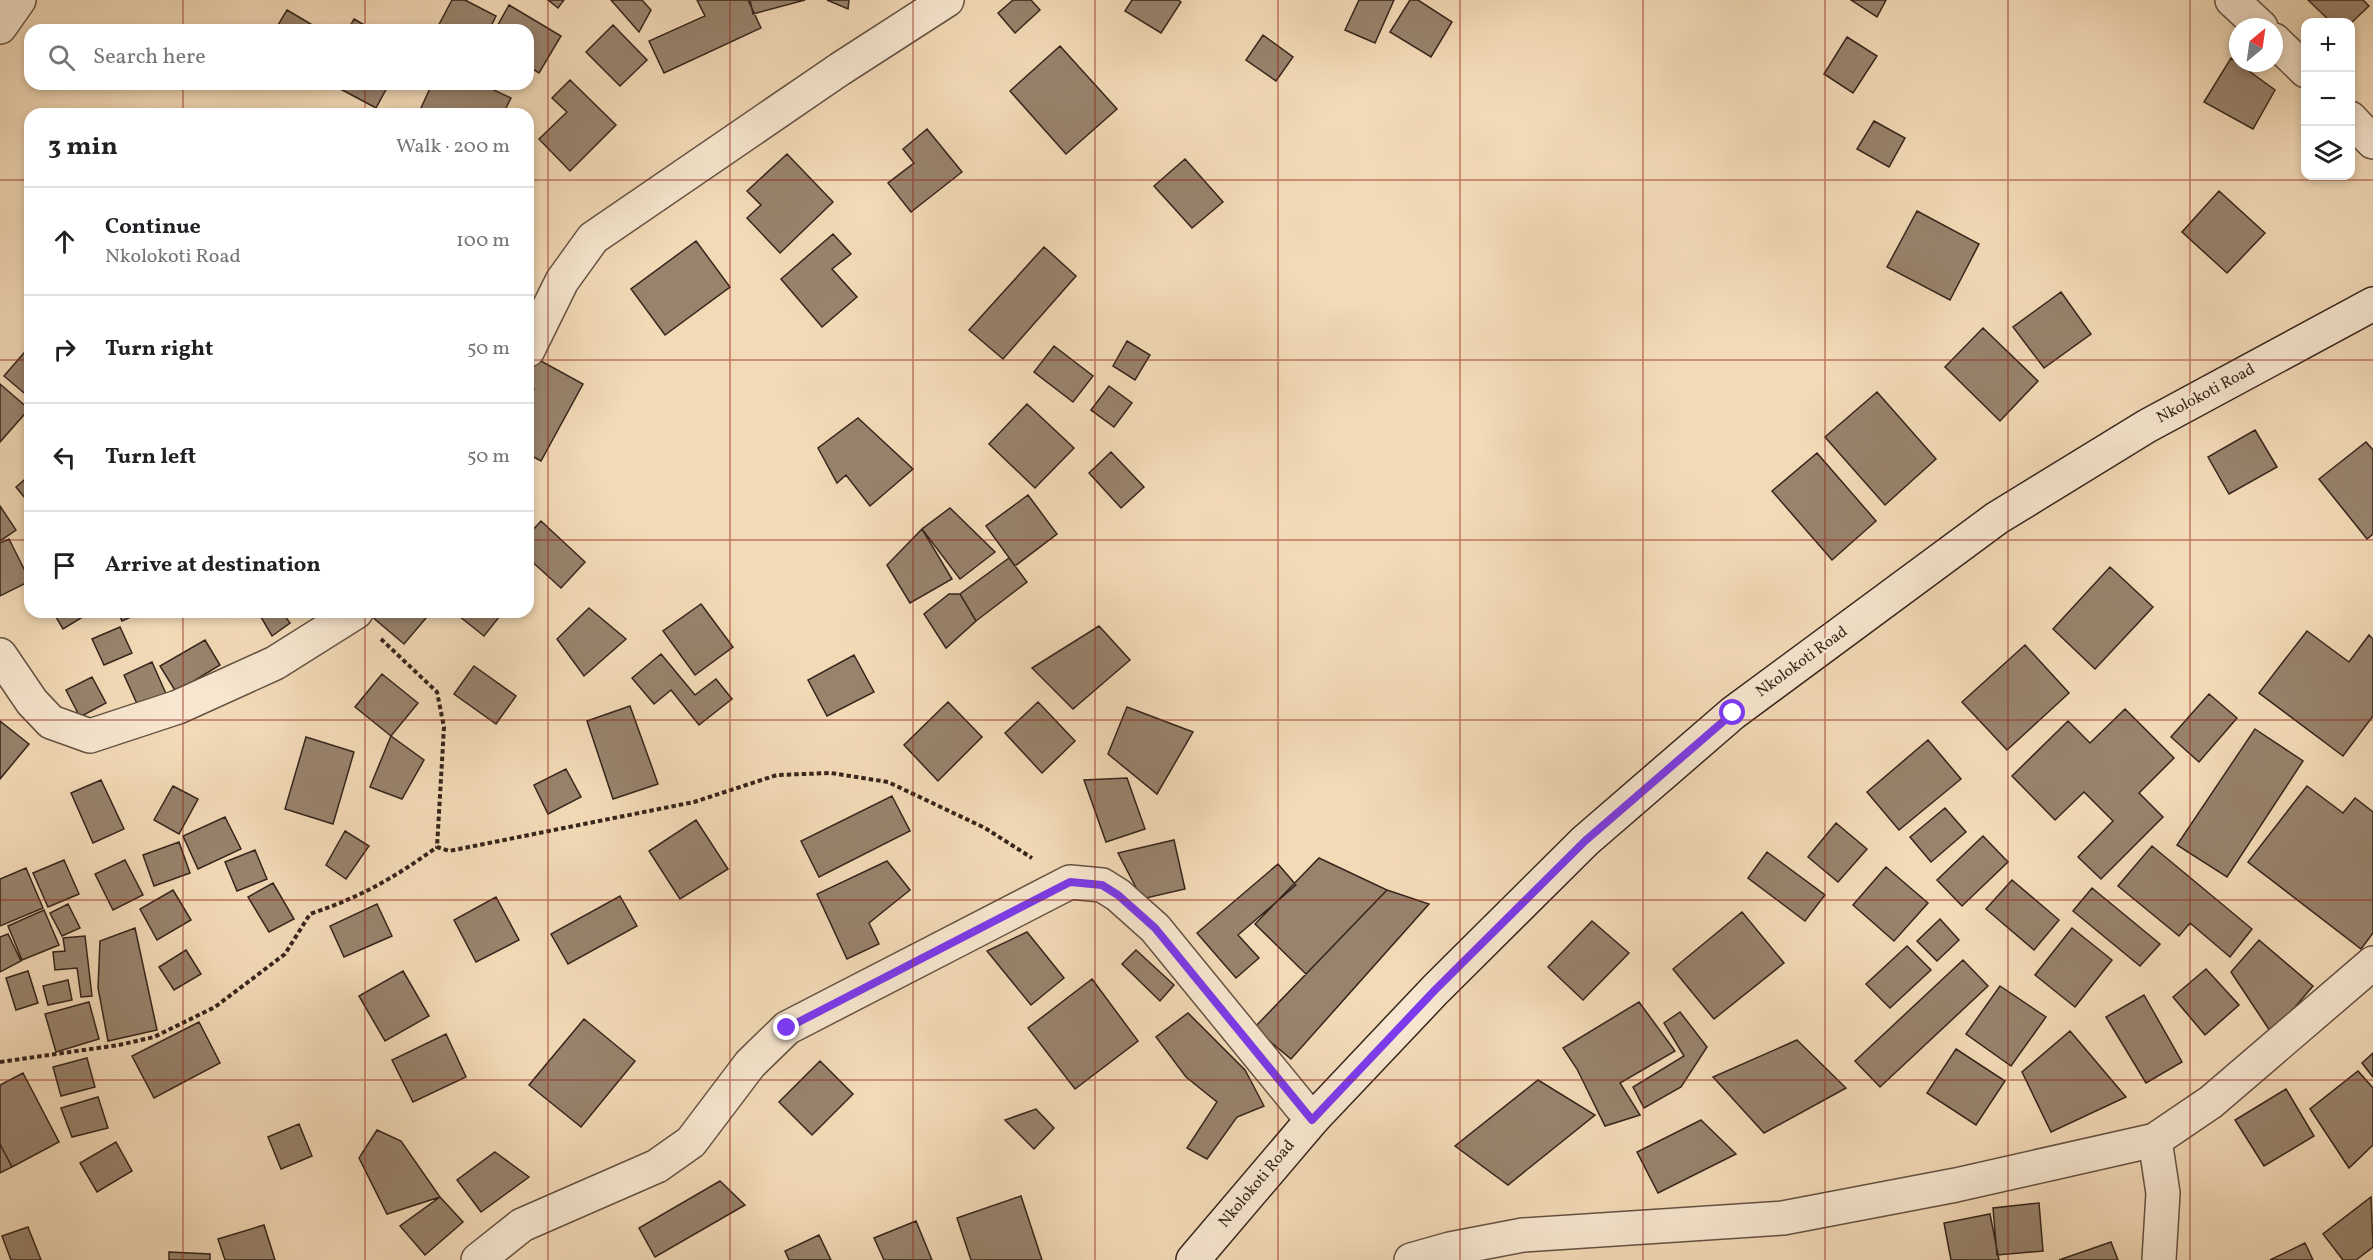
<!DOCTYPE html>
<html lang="en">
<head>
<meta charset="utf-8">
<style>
  :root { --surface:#fff; --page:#f6f6f6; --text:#202124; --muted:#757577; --line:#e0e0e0 }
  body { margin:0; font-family:Vollkorn,serif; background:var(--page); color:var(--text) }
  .controls { position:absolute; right:18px; top:18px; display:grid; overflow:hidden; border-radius:12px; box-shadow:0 3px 9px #0003 }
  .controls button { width:54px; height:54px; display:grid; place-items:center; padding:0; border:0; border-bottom:2px solid var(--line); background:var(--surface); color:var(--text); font:30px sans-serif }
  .compass { position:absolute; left:2229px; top:18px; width:54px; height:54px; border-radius:50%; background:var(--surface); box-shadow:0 3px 9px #0003; rotate:29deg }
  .stop { position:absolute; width:18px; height:18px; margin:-14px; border:4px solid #7c3aed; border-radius:50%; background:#fff }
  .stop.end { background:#7c3aed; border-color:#fff; box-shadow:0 2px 6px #0008 }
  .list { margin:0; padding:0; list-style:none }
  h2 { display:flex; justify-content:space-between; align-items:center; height:78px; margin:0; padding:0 24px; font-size:26px }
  h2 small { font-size:20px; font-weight:400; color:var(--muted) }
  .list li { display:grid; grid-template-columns:39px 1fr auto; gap:18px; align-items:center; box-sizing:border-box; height:108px; padding:0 24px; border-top:2px solid var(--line) }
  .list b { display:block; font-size:22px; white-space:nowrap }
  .list p { margin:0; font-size:20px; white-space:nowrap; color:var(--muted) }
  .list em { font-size:20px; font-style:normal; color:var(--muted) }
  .icon { flex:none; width:33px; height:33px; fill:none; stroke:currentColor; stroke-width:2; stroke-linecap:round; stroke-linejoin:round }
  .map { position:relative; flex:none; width:2373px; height:1260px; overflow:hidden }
  .search { position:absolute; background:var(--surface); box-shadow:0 3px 9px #0003; left:24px; top:24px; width:510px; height:66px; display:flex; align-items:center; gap:15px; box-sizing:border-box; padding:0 21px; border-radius:18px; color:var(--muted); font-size:22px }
  .panel { position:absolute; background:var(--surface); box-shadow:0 3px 9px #0003; left:24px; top:108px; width:510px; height:510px; border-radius:18px }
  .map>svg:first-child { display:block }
  .building { fill:#98836d; stroke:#36251c; stroke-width:1.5 }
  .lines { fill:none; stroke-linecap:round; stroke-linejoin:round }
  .street-casing { stroke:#655243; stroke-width:36 }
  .secondary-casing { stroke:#36251c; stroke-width:36 }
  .path { stroke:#36251c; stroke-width:4; stroke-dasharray:4.5 3; stroke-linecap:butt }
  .street { stroke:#f7e7d0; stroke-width:33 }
  .secondary { stroke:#f7e7d0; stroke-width:33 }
  .route { stroke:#7c3aed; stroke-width:8 }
  .grid { fill:none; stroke:#8f2418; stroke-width:1.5; stroke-opacity:0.55 }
  .labels { text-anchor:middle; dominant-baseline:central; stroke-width:4.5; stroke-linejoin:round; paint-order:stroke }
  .street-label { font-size:16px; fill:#36251c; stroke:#f7e7d0 }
</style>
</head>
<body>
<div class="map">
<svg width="2373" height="1260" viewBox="0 0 2373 1260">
  <rect width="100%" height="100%" fill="#f3dab7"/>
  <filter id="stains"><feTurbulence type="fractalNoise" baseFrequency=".00333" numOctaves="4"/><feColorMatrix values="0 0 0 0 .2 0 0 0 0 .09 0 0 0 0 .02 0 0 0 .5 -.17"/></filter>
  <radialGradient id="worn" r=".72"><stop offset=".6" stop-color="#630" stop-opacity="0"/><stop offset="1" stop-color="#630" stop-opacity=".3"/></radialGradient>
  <!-- building -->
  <path class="building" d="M452 0H465L496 16 489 30H436Z
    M548 0H564L558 8Z
    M611 0H642L651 10 639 32Z
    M697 0H748L761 28 664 73 649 41 705 16Z
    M750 0H805L753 14Z
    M827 0H849L848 9Z
    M1013 0H1031L1040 10 1015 33 998 13Z
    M1132 0H1178L1181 2 1161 33 1125 11Z
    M1359 0H1394L1375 43 1345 30Z
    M1410 0H1418L1452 22 1431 57 1390 32Z
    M1851 0H1886L1877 17Z
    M2308 0H2363L2369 6 2350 24 2331 22Z
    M509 5 561 36 539 73 528 66V30H495Z
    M287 10 321 30H275Z
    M354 19 373 30H348Z
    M613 25 647 60 620 86 586 52Z
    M1263 35 1293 57 1276 81 1246 60Z
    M1847 37 1877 56 1853 93 1824 74Z
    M1060 46 1117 109 1066 154 1010 91Z
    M2231 58 2275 90 2253 129 2204 102Z
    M570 80 616 125 570 171 539 139 567 112 552 98Z
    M331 84H389L376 108Z
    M432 84H481L511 98 503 114H429L420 110Z
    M1874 121 1905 138 1889 167 1857 149Z
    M927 129 962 172 911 212 888 183 914 163 903 149Z
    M787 154 833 202 780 253 747 218 761 205 747 191Z
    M1185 159 1223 202 1192 228 1154 186Z
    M2219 191 2265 233 2227 273 2182 232Z
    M1917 211 1979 244 1950 300 1887 267Z
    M833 234 851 254 832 269 857 297 822 327 781 279Z
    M696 241 730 287 665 335 631 289Z
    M1044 247 1076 276 1003 359 969 330Z
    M2061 292 2091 334 2044 368 2013 327Z
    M1983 328 2038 381 2000 421 1945 367Z
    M1127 341 1150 355 1135 380 1113 366Z
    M30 346V398L4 376Z
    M1054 346 1093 376 1073 402 1034 372Z
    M530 355 583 384 541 461 528 454V400L534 389 528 386Z
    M0 384 29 409 0 442Z
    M1109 386 1132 403 1114 427 1091 410Z
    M1877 392 1936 459 1885 505 1825 437Z
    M1027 404 1074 448 1035 488 989 444Z
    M858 418 913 469 870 506 846 475 837 483 818 448Z
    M2255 430 2277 467 2229 494 2208 457Z
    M2366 442 2373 450V534L2367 539 2319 479Z
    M1111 452 1144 487 1121 508 1089 473Z
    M1817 453 1876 521 1832 560 1772 491Z
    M30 475V504L16 487Z
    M1028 495 1057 534 1015 566 986 526Z
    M0 506 16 530 0 541Z
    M950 508 995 552 960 579 922 529Z
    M541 521 585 562 561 588 528 558V535Z
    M922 529 952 579 910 603 887 565Z
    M9 539 30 581 0 596V543Z
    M1009 558 1027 582 976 621 960 594Z
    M2110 567 2153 607 2095 669 2053 629Z
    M949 594H960L976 621 946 648 924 614Z
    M701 604 733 647 695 675 663 631Z
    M589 608 626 639 584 676 557 639Z
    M53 612H91L63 629Z
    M118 612H142L122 621Z
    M258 612H282L290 623 272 636Z
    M373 612H419L426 618 404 644 370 615Z
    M454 612H503L484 636Z
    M1099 626 1130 660 1073 709 1032 668Z
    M120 627 132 653 104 665 92 639Z
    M2307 631 2349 662 2369 635 2373 639V716L2343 756 2259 693Z
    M205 640 220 665 176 692 160 666Z
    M2025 645 2069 693 2007 750 1962 702Z
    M661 654 695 695 716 679 732 699 699 725 671 690 654 704 632 678Z
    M854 655 874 692 827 716 808 680Z
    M152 662 167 696 139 708 124 675Z
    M474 666 516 696 496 724 454 694Z
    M382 674 418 703 391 736 355 707Z
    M92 677 106 703 80 717 66 690Z
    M2209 694 2237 718 2199 762 2171 737Z
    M948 702 982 737 938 781 904 745Z
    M1038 702 1075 741 1042 773 1005 733Z
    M630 706 658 784 613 799 587 721Z
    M1127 707 1193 732 1157 794 1108 754Z
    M2125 709 2174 758 2139 793 2163 817 2101 879 2078 857 2113 821 2084 792 2055 820 2012 776 2068 721 2090 743Z
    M0 721 29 744 0 779Z
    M2255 729 2303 761 2227 877 2177 845Z
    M391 736 424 760 402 799 370 787Z
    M306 737 354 752 333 824 285 809Z
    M1928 740 1961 779 1899 830 1867 792Z
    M566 769 581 797 548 814 534 785Z
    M1127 778 1145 829 1106 842 1084 780Z
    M101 780 124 829 93 843 71 793Z
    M173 786 198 799 179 834 154 820Z
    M2307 786 2343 813 2355 798 2373 812V933L2361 949 2248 862Z
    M892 796 910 831 819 877 801 841Z
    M1945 808 1966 832 1931 862 1910 837Z
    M225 817 241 849 198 869 183 836Z
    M696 820 728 869 680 899 649 851Z
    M1836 823 1867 849 1838 882 1808 857Z
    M345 831 369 846 346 879 326 865Z
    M1983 836 2008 862 1962 906 1937 880Z
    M1174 840 1185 889 1142 899 1118 853Z
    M179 842 190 873 154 886 143 855Z
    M2152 846 2252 929 2230 957 2190 923 2179 936 2118 886Z
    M255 850 267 879 237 891 225 862Z
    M1767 852 1825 895 1805 921 1748 878Z
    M1319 858 1387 890 1306 974 1255 924Z
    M64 860 79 894 48 907 33 873Z
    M125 860 143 895 113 910 95 874Z
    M887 861 910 890 869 923 879 944 847 959 817 894Z
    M1278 864 1296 885 1238 935 1259 958 1236 978 1197 933Z
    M1886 867 1928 903 1894 941 1853 905Z
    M26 868 43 908 0 926V879Z
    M2012 880 2059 920 2034 950 1986 909Z
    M273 883 294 919 269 932 248 897Z
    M2092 888 2160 944 2140 966 2073 911Z
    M173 890 191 920 157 940 140 909Z
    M1387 890 1429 904 1291 1059 1254 1028Z
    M620 896 637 926 568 964 551 934Z
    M496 897 519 940 476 962 454 920Z
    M68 904 80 928 62 936 50 913Z
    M377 904 392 936 344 957 330 926Z
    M44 910 59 945 22 960 8 926Z
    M1742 912 1784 963 1714 1019 1673 969Z
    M1940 919 1959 940 1937 961 1917 941Z
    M1592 921 1629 953 1583 1000 1548 967Z
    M135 928 157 1030 108 1041 98 988 100 941Z
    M2072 928 2112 960 2075 1007 2035 975Z
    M1027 932 1064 978 1031 1005 987 951Z
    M8 934 21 961 0 972V937Z
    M85 936 92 996 81 997 77 968 55 970 53 952 65 951 63 938Z
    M2259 940 2313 986 2272 1034 2231 972Z
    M1907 946 1931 970 1890 1008 1866 984Z
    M186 950 201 974 174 990 159 967Z
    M1136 950 1174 985 1160 1001 1122 964Z
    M1963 960 1988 986 1880 1087 1855 1061Z
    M2206 969 2239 1005 2205 1035 2173 997Z
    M28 971 38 1003 16 1010 6 978Z
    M403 971 429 1016 385 1041 359 996Z
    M1092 979 1138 1041 1075 1089 1028 1028Z
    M68 980 72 1000 48 1005 43 986Z
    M2000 986 2046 1017 2011 1066 1966 1034Z
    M2144 995 2182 1062 2146 1083 2106 1017Z
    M89 1002 99 1039 56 1052 45 1014Z
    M1639 1002 1675 1051 1620 1083 1640 1115 1605 1126 1577 1069 1563 1048Z
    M1680 1012 1707 1047 1681 1087 1644 1108 1633 1087 1684 1056 1664 1023Z
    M1188 1013 1245 1070 1264 1106 1237 1117 1207 1159 1187 1148 1217 1102 1186 1077 1156 1037Z
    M584 1019 635 1061 581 1127 529 1085Z
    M199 1022 220 1063 154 1098 132 1056Z
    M2070 1031 2126 1097 2051 1132 2022 1072Z
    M446 1034 466 1077 413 1102 392 1060Z
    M1797 1040 1846 1088 1764 1133 1713 1077Z
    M1956 1049 2005 1081 1976 1125 1927 1093Z
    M2373 1053V1077L2362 1063Z
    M87 1058 95 1087 61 1096 53 1067Z
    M820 1061 853 1094 812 1135 779 1102Z
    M2358 1071 2373 1088V1145L2349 1168 2310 1109Z
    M23 1073 59 1142 12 1167 0 1144V1085Z
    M1538 1080 1595 1115 1508 1185 1455 1146Z
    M2286 1089 2314 1136 2264 1166 2235 1120Z
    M98 1097 108 1128 72 1137 61 1108Z
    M1036 1109 1054 1128 1034 1149 1005 1120Z
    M1701 1120 1736 1154 1658 1193 1637 1152Z
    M299 1124 312 1156 281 1169 268 1137Z
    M377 1130 401 1141 440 1197 387 1214 359 1158Z
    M116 1142 132 1171 97 1192 80 1163Z
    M0 1144 12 1167 0 1173Z
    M495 1152 529 1177 481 1212 457 1180Z
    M720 1181 745 1205 655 1257 639 1228Z
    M1021 1196 1042 1260H971L957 1218Z
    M440 1197 463 1222 425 1255 400 1226Z
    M2371 1197 2373 1247 2356 1260H2343L2323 1234Z
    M2039 1203 2043 1251 1997 1255 1993 1208Z
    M1990 1214 1999 1260H1951L1944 1223Z
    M916 1221 932 1260H884L874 1238Z
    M264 1225 275 1260H225L218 1239Z
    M28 1227 41 1260H11L2 1236Z
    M819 1235 831 1260H789L785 1251Z
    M2111 1242 2118 1260H2059Z
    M2305 1243 2313 1260H2270Z
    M169 1252 210 1254V1260H169Z"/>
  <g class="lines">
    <!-- street casing -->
    <g class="street-casing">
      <path id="street" d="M2232 0 2261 27
        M0 27 19 0
        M2274 40 2306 71
        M2350 118 2373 142
        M528 350 562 281 593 238 840 69 947 0
        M0 655 32 702 51 722 90 736 178 707 275 663 356 612
        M2155 1140 2163 1193 2159 1260
        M478 1260 522 1225 657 1166 691 1142 750 1064 787 1028 1070 882 1102 885 1118 895 1155 928 1312 1120
        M1411 1260 1450 1249 1523 1235 1783 1218 1956 1185 2155 1140 2211 1102 2373 963"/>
    </g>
    <!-- secondary casing -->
    <g class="secondary-casing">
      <path id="secondary" d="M1193 1260 1312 1120 1435 990 1585 841 1733 713 1997 518 2147 426 2373 304"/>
    </g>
    <!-- path -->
    <path class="path" d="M381 639 437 692 444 727 437 847 449 851 694 802 777 775 831 773 888 782 985 828 1032 858
      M0 1062 119 1045 154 1037 215 1007 285 954 310 914C361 897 394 878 437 847"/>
    <!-- street -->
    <use href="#street" class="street"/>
    <!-- secondary -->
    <use href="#secondary" class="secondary"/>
  </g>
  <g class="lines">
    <!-- route -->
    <path class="route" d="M787 1028 1070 882 1102 885 1118 895 1155 928 1312 1120 1435 990 1585 841 1733 713"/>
  </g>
  <!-- grid -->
  <path class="grid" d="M183 0V30M365 0V30M548 0V1260M730 0V1260M913 0V1260M1095 0V1260M1278 0V1260M1460 0V1260M1643 0V1260M1825 0V1260M2008 0V1260M2190 0V1260M183 84V114M365 84V114M0 180H30M528 180H2373M0 360H30M528 360H2373M0 540H30M528 540H2373M183 612V1260M365 612V1260M0 720H2373M0 900H2373M0 1080H2373"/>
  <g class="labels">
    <!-- street labels -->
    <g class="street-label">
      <text transform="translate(2206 394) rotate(-28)">Nkolokoti Road</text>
      <text transform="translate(1802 662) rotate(-36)">Nkolokoti Road</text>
      <text transform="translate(1257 1184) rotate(-50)">Nkolokoti Road</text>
    </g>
  </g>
  <rect width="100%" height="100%" filter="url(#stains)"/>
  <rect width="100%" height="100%" fill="url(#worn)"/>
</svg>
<div class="controls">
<button>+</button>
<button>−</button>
<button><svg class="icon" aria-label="layers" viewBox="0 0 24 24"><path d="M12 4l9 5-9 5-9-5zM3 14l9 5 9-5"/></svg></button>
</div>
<svg class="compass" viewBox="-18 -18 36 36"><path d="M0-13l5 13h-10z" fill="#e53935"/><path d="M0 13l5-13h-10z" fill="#757577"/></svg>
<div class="stop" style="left:1733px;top:713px"></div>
<div class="stop end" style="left:787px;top:1028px"></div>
<div class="search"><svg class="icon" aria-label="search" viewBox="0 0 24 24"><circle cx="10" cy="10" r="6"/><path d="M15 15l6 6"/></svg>Search here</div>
<section class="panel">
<h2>3 min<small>Walk · 200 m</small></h2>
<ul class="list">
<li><svg class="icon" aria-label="ahead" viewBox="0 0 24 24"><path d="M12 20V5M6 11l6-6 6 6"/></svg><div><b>Continue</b><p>Nkolokoti Road</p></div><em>100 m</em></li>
<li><svg class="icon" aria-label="right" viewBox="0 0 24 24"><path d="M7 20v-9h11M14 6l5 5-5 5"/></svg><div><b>Turn right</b></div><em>50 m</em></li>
<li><svg class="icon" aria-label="left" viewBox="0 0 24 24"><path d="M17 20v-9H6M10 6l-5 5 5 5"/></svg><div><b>Turn left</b></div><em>50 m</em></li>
<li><svg class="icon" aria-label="arrive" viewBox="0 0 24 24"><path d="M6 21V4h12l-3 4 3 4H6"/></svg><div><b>Arrive at destination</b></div></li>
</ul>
</section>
</div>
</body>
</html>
